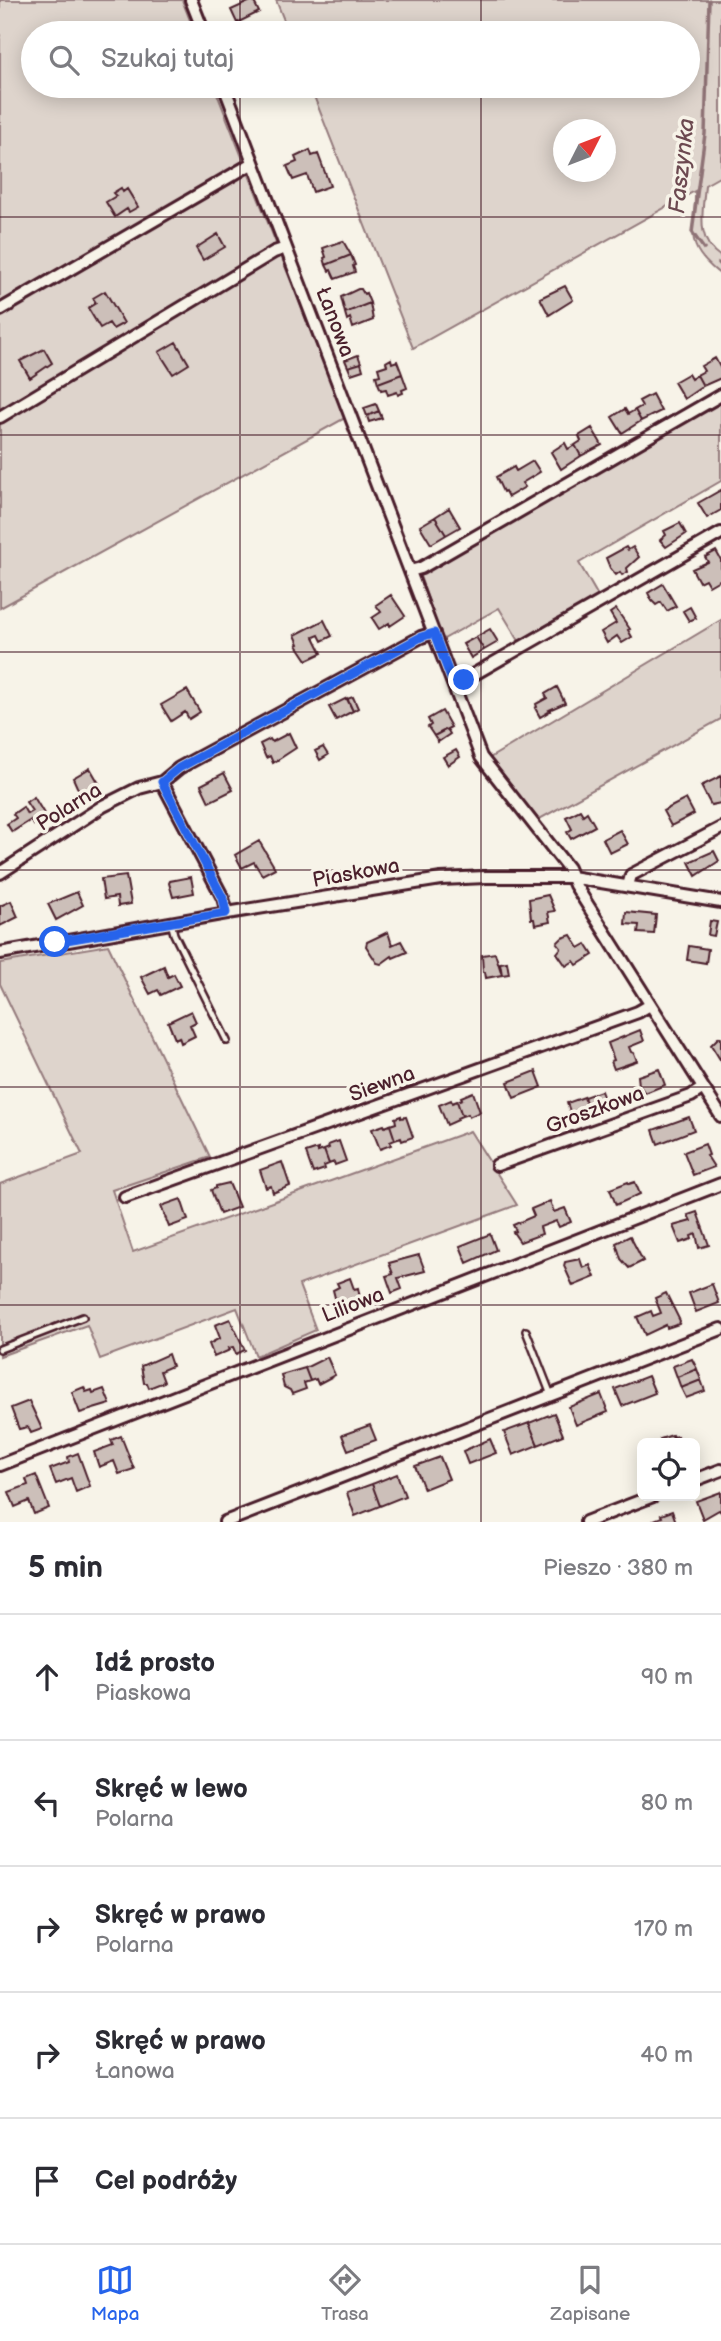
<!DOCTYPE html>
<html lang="pl">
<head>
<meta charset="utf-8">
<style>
  :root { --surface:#fff; --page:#f2f2f3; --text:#2b2b33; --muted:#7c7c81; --line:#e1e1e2; --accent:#2563eb }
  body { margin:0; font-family:"Balsamiq Sans",sans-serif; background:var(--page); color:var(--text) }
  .controls { position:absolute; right:21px; bottom:21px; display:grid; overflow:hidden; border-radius:10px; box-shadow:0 4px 18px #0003 }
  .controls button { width:63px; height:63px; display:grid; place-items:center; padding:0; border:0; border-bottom:2px solid var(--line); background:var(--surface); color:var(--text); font:35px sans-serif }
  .compass { position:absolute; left:553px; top:119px; width:63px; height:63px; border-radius:50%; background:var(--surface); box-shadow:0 4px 18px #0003; rotate:48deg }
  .stop { position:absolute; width:21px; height:21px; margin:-16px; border:5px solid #2563eb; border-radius:50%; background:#fff }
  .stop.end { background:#2563eb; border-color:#fff; box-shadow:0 2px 7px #0008 }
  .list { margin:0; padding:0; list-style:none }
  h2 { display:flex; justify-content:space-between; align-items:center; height:91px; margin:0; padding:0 28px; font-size:30px }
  h2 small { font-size:23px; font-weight:400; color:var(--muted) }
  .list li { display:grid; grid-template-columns:46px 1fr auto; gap:21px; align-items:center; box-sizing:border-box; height:126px; padding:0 28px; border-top:2px solid var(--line) }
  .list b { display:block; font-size:26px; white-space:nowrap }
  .list p { margin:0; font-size:23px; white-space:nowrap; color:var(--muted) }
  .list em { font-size:23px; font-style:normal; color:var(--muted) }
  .icon { flex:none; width:38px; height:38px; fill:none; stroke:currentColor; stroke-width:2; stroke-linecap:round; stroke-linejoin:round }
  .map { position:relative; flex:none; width:721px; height:1522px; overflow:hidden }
  .search { position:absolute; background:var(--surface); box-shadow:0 4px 18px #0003; left:21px; right:21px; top:21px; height:77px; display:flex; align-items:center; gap:18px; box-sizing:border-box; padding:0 24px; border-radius:38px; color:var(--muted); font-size:26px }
  .sheet { height:721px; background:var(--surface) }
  nav { display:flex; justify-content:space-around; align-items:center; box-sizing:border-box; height:98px; border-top:2px solid var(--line); background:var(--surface); font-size:19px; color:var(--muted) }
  nav a { display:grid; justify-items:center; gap:4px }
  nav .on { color:var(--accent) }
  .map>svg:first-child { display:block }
  .green { fill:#ded4cc; stroke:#947a7c; stroke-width:2; fill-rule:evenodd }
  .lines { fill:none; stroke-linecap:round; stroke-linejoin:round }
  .stream { stroke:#8e7275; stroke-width:3.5 }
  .building { fill:#ccbfb9; stroke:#4a1f2b; stroke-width:2 }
  .lane-casing { stroke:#4a1f2b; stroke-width:10 }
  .street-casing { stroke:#4a1f2b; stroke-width:16 }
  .lane { stroke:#f7f3e8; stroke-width:5 }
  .street { stroke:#f7f3e8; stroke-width:10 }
  .route { stroke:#2563eb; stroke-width:9 }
  .grid { fill:none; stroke:#4a1f2b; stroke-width:2; stroke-opacity:0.55 }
  .labels { text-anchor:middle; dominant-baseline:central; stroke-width:7; stroke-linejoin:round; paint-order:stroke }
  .street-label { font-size:21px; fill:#4a1f2b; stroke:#f7f3e8 }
  .water-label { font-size:23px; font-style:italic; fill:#6c4950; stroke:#f7f3e8 }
</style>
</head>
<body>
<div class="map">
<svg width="721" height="1522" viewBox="0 0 721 1522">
  <rect width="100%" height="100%" fill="#f7f3e8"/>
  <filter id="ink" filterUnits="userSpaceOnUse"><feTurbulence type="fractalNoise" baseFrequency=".0143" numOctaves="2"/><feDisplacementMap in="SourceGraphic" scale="14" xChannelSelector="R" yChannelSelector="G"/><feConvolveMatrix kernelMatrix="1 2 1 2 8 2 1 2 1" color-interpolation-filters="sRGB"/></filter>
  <g filter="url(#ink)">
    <!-- green -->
    <path class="green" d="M0 0H182L195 33H33V86H214L345 418 0 608Z
      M276 0H721V176L705 185C703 212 695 240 721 257V275C681 244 696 232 695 191L413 348 310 86H688V33H289ZM564 130H606V172H564Z
      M721 402V481L579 563 598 596 519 641 499 608 442 640 420 576Z
      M721 620V719L536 821 488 759Z
      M108 945 210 1157 112 1190 133 1252 470 1131 517 1205 299 1285 316 1330 256 1356 237 1308 100 1359 87 1325 0 1356V1184L82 1154 0 984V963Z"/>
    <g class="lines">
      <!-- stream -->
      <path class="stream" d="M704 249 692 232 705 134 709 0
        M719 263 721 265"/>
    </g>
    <!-- building -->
    <path class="building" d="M253 0 259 12 237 23 231 10Z
      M310 150 312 156 318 154 330 186 313 192 307 175 293 180 287 166 297 162 295 157Z
      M121 188 123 192 127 189 138 207 129 212 127 209 115 217 106 202 116 196 113 193Z
      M218 234 225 247 203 260 196 248Z
      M343 241 351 255 326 265 324 258 326 257 323 248Z
      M351 255 355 265 353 266 355 272 335 279 331 270 329 271 326 265Z
      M565 286 573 300 549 315 540 298Z
      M358 289H361L364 294 366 293 370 303 345 313 341 297Z
      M105 291 124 323 113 329 109 323 100 328 88 308 96 303 93 298Z
      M370 303 373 320 353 328 350 318 347 320 345 313Z
      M176 342 189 364 173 374 159 352Z
      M44 349 52 363 30 378 20 361Z
      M358 355 361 363 348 367 345 360Z
      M715 358 721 369V378L703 386 697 375 704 371 701 366Z
      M391 359 392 363 397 361 402 374 378 383 376 376 380 375 378 368 387 365 386 362Z
      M361 363 363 370 351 374 348 367Z
      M402 374 407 388 402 390 403 393 398 395 397 392 388 395 386 389 381 390 378 383Z
      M688 374 691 379 697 375 703 386 684 399 674 382Z
      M652 394 661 411 641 421 635 410 642 406 639 401Z
      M376 404 379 411 367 416 364 408Z
      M625 409 628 414 635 410 641 421 622 433 612 417Z
      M379 411 382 418 369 422 367 416Z
      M592 428 602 445 581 456 575 445 581 441 579 436Z
      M565 443 568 449 575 445 581 456 561 469 551 452Z
      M533 461 540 472 522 483 525 487 508 497 505 491 503 492 496 477 514 467 516 471Z
      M721 490V510L707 518 698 503Z
      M449 508 460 527 446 535 435 517Z
      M435 517 446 535 431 544 420 526Z
      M680 523 686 534 666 547 660 540 666 535 664 531Z
      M626 547 628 550 633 547 639 557 627 568 628 572 622 575 620 572 616 575 610 568 606 558Z
      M716 551 721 560V579L709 586 705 579 699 582 692 569 708 562 705 557Z
      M663 584 676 606 667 611 661 602 656 605 652 601 648 593Z
      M391 595 405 616 390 626 389 623 379 629 372 618 381 612 376 605Z
      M690 607 696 618 689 621 683 611Z
      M616 609 630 629 628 630 632 637 622 643 617 636 607 643 601 632 616 623 610 613Z
      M324 620 332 636 322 641 319 635 314 637 322 653 307 660 297 645 299 644 295 635Z
      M490 629 498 642 484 650 476 637Z
      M476 637 484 650 471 658 463 644Z
      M557 687 565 703 549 710 550 711 540 717 535 708 537 707 536 704 547 698 545 694Z
      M187 690 200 712 189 719 185 712 171 721 161 705Z
      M353 697 358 708 353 711 347 699Z
      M347 698 353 711 336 720 329 707Z
      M442 711 451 727 434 736 428 727 431 725 428 719Z
      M447 729 450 734 438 742 434 736Z
      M289 733 296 748 273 763 270 756 266 758 260 744 270 739 272 742Z
      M323 747 328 755 320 760 315 751Z
      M456 750 460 757 448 765 443 757Z
      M90 768 101 787 85 797 77 787 73 778Z
      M224 773 233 790 209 802 201 785Z
      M721 776V803L711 805 701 786Z
      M34 797 46 817 34 825 31 820 12 832 7 824 16 818 13 814 23 807 27 814 32 811 26 802Z
      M686 799 694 814 671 826 663 811Z
      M580 810 583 815 587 812 595 826 571 839 567 832 572 829 566 817Z
      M620 830 628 844 610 853 603 839Z
      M259 841 275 868 262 875 254 862 242 868 235 855Z
      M714 851 719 861 696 876 689 862Z
      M126 876 131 904 118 906 117 897 104 899 101 879Z
      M191 877 194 893 173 897 169 883 170 881Z
      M77 892 83 905 56 920 48 904Z
      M548 895 555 911 548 912 550 922 535 925 534 919H531L529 899Z
      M11 901 18 917 0 926V906Z
      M626 912 656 915 654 934 638 933 639 925 625 924Z
      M710 921 717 922 714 936 708 935Z
      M388 932 392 945 401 941 407 952 393 958 392 956 381 964 377 963 366 946 367 942Z
      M571 935 579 948 586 944 593 955 577 965 574 961 566 966 557 953 561 948 557 943 562 938Z
      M689 946 708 949 706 963 687 960Z
      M495 953 502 975 486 978 485 972H483L482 955Z
      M507 962 509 974 502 975 500 963Z
      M164 966 168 977 174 974 180 986 161 995 158 990 150 994 141 977Z
      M191 1011 196 1022 190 1025 195 1036 181 1043 179 1037 175 1039 168 1022Z
      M640 1030 644 1041 629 1047 631 1052 634 1053 637 1061 614 1069 611 1061 614 1060 608 1043Z
      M719 1037 721 1038V1061L711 1045Z
      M659 1069 665 1085 645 1093 639 1085 638 1076Z
      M536 1071 542 1087 514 1098 508 1082Z
      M601 1091 607 1107 589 1112 584 1097Z
      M473 1092 480 1112 469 1117 468 1114 462 1116 457 1101 462 1099 461 1097Z
      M584 1097 589 1112 573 1120 567 1103Z
      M451 1100 452 1103 457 1101 462 1116 457 1118 458 1120 447 1125 439 1105Z
      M401 1116V1118L406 1117 413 1137 402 1141 401 1138 395 1140 390 1125 396 1123 395 1118Z
      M689 1117 694 1130 658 1144 653 1130Z
      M384 1125 385 1127 390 1125 395 1140 390 1142 391 1145 380 1149 372 1129Z
      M339 1141 346 1161 335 1165 334 1162 329 1164 324 1150 329 1148 328 1145Z
      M705 1144 709 1155 707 1156 714 1167 693 1175 684 1152Z
      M318 1149V1152L324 1150 329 1164 324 1166 325 1169 313 1173 306 1153Z
      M282 1162 290 1186 273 1193 271 1186 266 1188 260 1170Z
      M628 1182 629 1184 635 1182 640 1194 616 1205 610 1189Z
      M229 1183 239 1207 220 1214 211 1190 216 1188V1186Z
      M181 1199 188 1220 169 1227 161 1206Z
      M550 1201 554 1212 565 1208 571 1222 559 1227 556 1221 540 1227 542 1234 520 1242 513 1232 516 1231 513 1225 534 1216 531 1209Z
      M697 1212 709 1245 699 1248 696 1234 691 1236 692 1239 680 1243 673 1226 691 1221 688 1215Z
      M490 1234 496 1250 467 1263 460 1246Z
      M630 1236 643 1261 629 1268 621 1259 616 1243Z
      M419 1255 425 1271 398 1278 402 1289 392 1293 386 1276 393 1274 389 1263Z
      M580 1259 583 1268 590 1265 595 1277 573 1286 564 1266 565 1262Z
      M350 1278 354 1289 358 1288 360 1298 345 1302 348 1310 339 1313 333 1290 339 1287 337 1283Z
      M712 1284 719 1303 696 1312 689 1293Z
      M666 1293 680 1321 679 1324 667 1328 666 1325 645 1335 637 1317 651 1311 653 1316 661 1313 655 1298Z
      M230 1319 245 1350 236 1354 233 1347 229 1348 230 1350 214 1357 209 1344 220 1338 215 1325Z
      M168 1354 172 1366 160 1371 164 1382 149 1388 147 1383H144L141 1366Z
      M327 1357 335 1375 318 1384 316 1379 310 1381 305 1368Z
      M692 1359 697 1369 677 1377 673 1366Z
      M305 1368 310 1381 304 1383 306 1389 292 1394 290 1390 284 1387 281 1375Z
      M697 1369 701 1380 681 1388 677 1377Z
      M648 1376 655 1393 622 1406 615 1389Z
      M701 1380 705 1391 686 1398 681 1388Z
      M84 1387 86 1392 92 1390 93 1393 104 1389 110 1404 80 1413 72 1392Z
      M601 1394 608 1412 576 1425 569 1407Z
      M29 1401 42 1429 31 1433 28 1427 19 1429 11 1408Z
      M554 1413 563 1435 538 1445 529 1423Z
      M529 1423 538 1445 513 1455 504 1432Z
      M370 1425 376 1440 348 1450 342 1435Z
      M672 1435 673 1437 677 1436 680 1443H662L660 1439Z
      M121 1436 134 1469 119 1474 114 1461 99 1467 94 1452 113 1445 111 1440Z
      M490 1439 496 1453 468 1464 463 1451Z
      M78 1453 90 1486 76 1492 71 1478 56 1484 50 1469 69 1462 68 1457Z
      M440 1457 449 1479 424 1489 415 1466Z
      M397 1474 405 1496 380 1506 372 1484Z
      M36 1475 49 1508 34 1514 29 1501 15 1507 9 1492 28 1485 26 1479Z
      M372 1484 380 1506 355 1516 347 1493Z
      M721 1492V1512L719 1510 703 1519 696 1501Z
      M672 1511 676 1522H655L654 1520 662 1517 661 1515Z"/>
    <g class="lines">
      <!-- lane casing -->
      <g class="lane-casing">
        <path id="lane" d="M171 922 174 934 227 1041
          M526 1331 551 1395
          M0 1349 83 1317"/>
      </g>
      <!-- street casing -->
      <g class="street-casing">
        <path id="street" d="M191 0 204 33
          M224 86 481 757 568 868 575 885 721 1116
          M0 310 253 163
          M0 417 274 252 286 248
          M410 571 421 568 721 395
          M453 684 464 680 721 533
          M162 782 223 898 227 913
          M0 873 103 806 139 788 162 782 179 768 421 637 434 633
          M628 886 631 875 721 828
          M0 953 227 913 441 879 486 877H571L721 902
          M497 1165 691 1096 703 1088
          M125 1197 638 1012 650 1005
          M0 1465 721 1184
          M695 1480 721 1470
          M225 1522 721 1329
          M586 1522 653 1496"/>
      </g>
      <!-- lane -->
      <use href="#lane" class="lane"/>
      <!-- street -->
      <use href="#street" class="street"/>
    </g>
  </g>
  <g class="lines" filter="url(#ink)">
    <!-- route -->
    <path class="route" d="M55 942 226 913 223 898 162 782 179 768 421 637 434 633 453 684 464 680"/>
  </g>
  <!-- grid -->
  <path class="grid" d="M240 0V33M481 0V33M240 86V1522M481 86V1522M0 217H721M0 435H721M0 652H721M0 870H721M0 1087H721M0 1305H721"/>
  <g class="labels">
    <!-- street labels -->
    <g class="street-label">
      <text transform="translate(335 322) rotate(69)">Łanowa</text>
      <text transform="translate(69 807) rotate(-32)">Polarna</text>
      <text transform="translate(356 873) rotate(-10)">Piaskowa</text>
      <text transform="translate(382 1084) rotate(-20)">Siewna</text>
      <text transform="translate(595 1110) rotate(-20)">Groszkowa</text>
      <text transform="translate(353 1305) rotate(-21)">Liliowa</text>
    </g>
    <!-- water labels -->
    <g class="water-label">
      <text transform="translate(682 166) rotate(-84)">Faszynka</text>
    </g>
  </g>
</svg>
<div class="controls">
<button><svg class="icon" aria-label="locate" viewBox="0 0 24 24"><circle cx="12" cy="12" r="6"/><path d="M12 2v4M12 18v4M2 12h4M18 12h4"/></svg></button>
</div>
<svg class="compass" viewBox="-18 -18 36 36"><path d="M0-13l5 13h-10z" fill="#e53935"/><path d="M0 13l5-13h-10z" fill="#7c7c81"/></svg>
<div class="stop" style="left:55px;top:942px"></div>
<div class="stop end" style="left:464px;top:680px"></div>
<div class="search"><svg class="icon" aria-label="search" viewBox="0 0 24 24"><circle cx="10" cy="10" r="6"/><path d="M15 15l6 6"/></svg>Szukaj tutaj</div>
</div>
<section class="sheet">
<h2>5 min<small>Pieszo · 380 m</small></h2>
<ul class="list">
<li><svg class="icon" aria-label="ahead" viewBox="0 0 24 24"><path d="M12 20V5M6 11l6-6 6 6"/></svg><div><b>Idź prosto</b><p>Piaskowa</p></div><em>90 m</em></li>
<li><svg class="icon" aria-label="left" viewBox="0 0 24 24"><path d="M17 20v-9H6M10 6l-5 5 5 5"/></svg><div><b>Skręć w lewo</b><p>Polarna</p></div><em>80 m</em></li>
<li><svg class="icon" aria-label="right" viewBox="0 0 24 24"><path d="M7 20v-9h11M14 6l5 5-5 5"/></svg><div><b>Skręć w prawo</b><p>Polarna</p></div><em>170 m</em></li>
<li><svg class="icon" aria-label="right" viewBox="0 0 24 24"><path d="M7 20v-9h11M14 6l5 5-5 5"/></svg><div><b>Skręć w prawo</b><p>Łanowa</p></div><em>40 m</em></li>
<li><svg class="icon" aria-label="arrive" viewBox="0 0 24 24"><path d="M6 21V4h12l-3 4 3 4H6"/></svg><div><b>Cel podróży</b></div></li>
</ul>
</section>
<nav>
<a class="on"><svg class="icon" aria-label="map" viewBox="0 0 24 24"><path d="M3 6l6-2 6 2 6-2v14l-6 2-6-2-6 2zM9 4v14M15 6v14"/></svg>Mapa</a>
<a><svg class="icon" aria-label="directions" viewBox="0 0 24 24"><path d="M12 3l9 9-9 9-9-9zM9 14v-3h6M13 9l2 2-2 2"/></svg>Trasa</a>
<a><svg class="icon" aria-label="saved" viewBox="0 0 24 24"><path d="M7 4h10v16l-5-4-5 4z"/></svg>Zapisane</a>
</nav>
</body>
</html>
